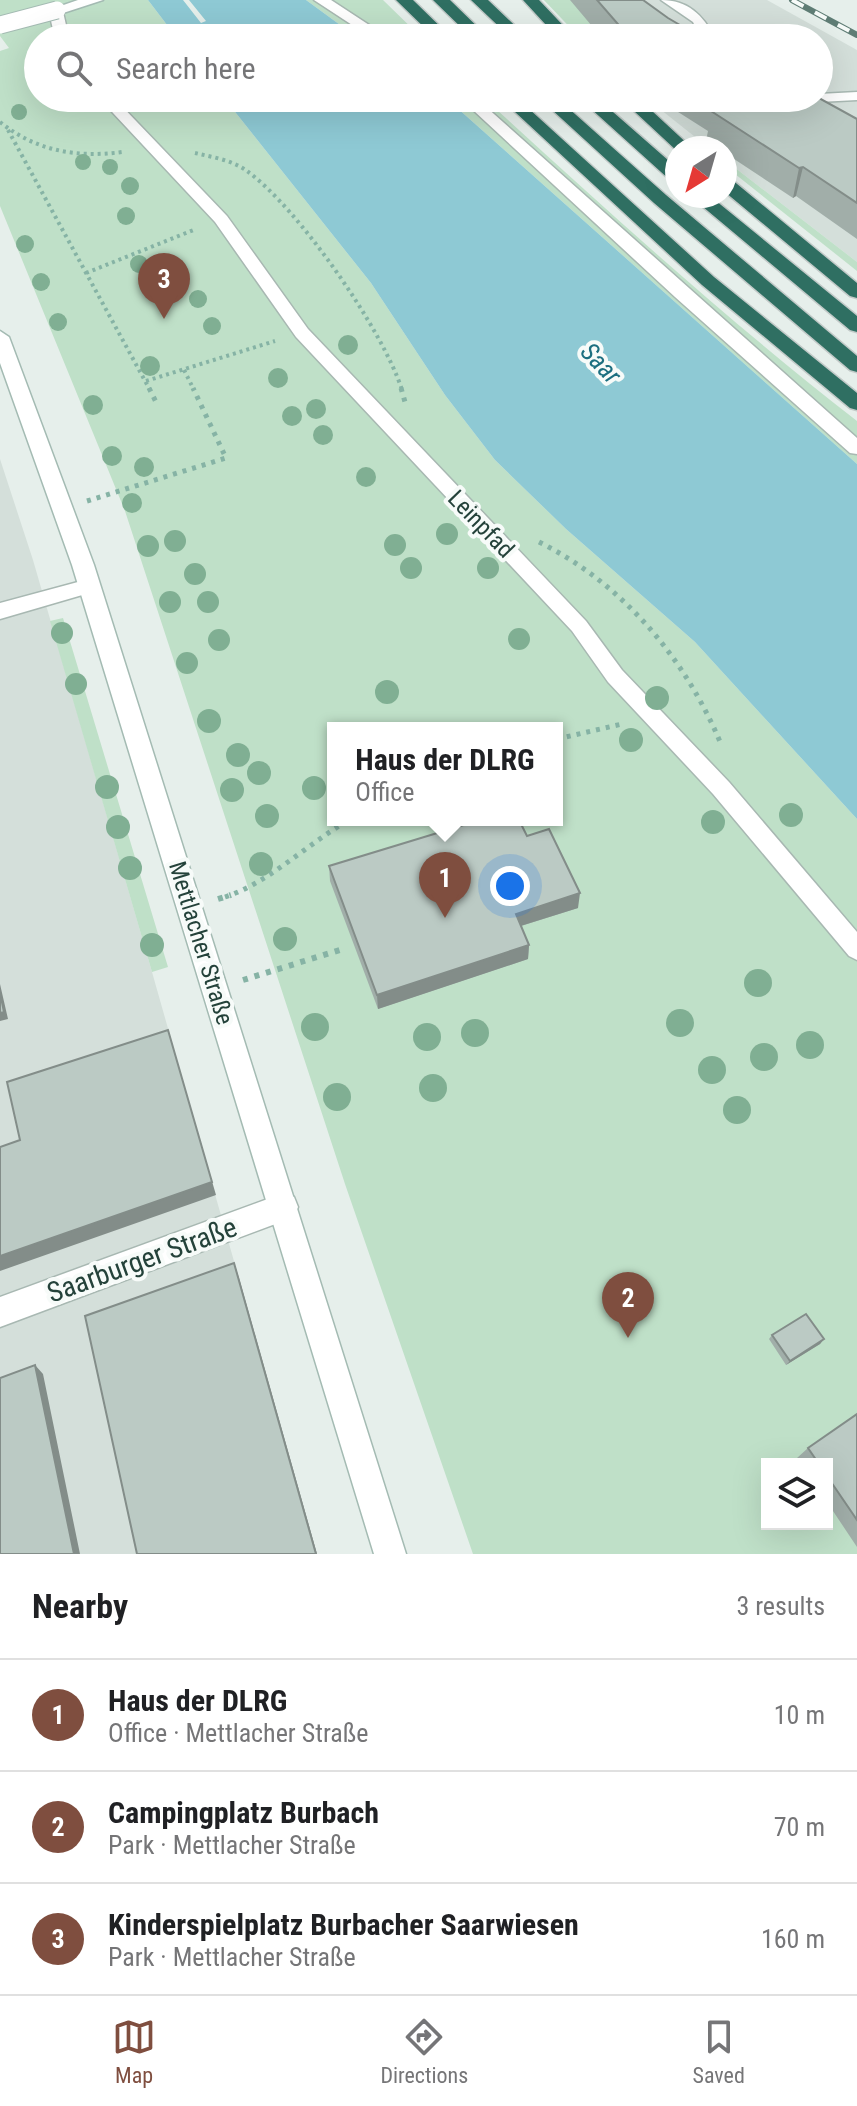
<!DOCTYPE html>
<html lang="en">
<head>
<meta charset="utf-8">
<style>
  :root { --surface:#fff; --page:#f2f2f2; --text:#202124; --muted:#757577; --line:#e0e0e0; --accent:#7f4e3f }
  body { margin:0; font-family:"Roboto Condensed",sans-serif; background:var(--page); color:var(--text) }
  .controls { position:absolute; right:24px; bottom:24px; display:grid; overflow:hidden; border-radius:0px; box-shadow:0 8px 32px #0002 }
  .controls button { width:72px; height:72px; display:grid; place-items:center; padding:0; border:0; border-bottom:2px solid var(--line); background:var(--surface); color:var(--text); font:40px sans-serif }
  .compass { position:absolute; left:665px; top:136px; width:72px; height:72px; border-radius:50%; background:var(--surface); box-shadow:0 8px 32px #0002; rotate:217deg }
  .you { position:absolute; left:510px; top:886px; width:28px; height:28px; margin:-20px; border:6px solid #fff; border-radius:50%; background:#1a73e8; box-shadow:0 0 0 12px #1a73e833 }
  .badge { display:grid; place-items:center; width:52px; height:52px; border-radius:50%; background:var(--accent); color:#fff; font-size:26px; font-weight:700 }
  .pin { position:absolute; translate:-50% -66px; filter:drop-shadow(0 2px 4px #0008) }
  .pin::after { content:''; position:absolute; top:42px; width:28px; height:24px; background:inherit; clip-path:polygon(0 0,100% 0,50% 100%) }
  .popup { position:absolute; left:327px; top:722px; width:236px; height:104px; box-sizing:border-box; display:grid; place-content:center; border-radius:0px; background:var(--surface); filter:drop-shadow(0 2px 6px #0005); font-size:26px; white-space:nowrap; color:var(--muted) }
  .popup b { font-size:30px; color:var(--text) }
  .popup::after { content:''; position:absolute; left:50%; top:100%; margin-left:-16px; border:16px solid transparent; border-top-color:var(--surface) }
  .list { margin:0; padding:0; list-style:none }
  h2 { display:flex; justify-content:space-between; align-items:center; height:104px; margin:0; padding:0 32px; font-size:34px }
  h2 small { font-size:26px; font-weight:400; color:var(--muted) }
  .list li { display:grid; grid-template-columns:52px 1fr auto; gap:24px; align-items:center; box-sizing:border-box; height:112px; padding:0 32px; border-top:2px solid var(--line) }
  .list b { display:block; font-size:30px; white-space:nowrap }
  .list p { margin:0; font-size:26px; white-space:nowrap; color:var(--muted) }
  .list em { font-size:26px; font-style:normal; color:var(--muted) }
  .icon { flex:none; width:44px; height:44px; fill:none; stroke:currentColor; stroke-width:2; stroke-linecap:round; stroke-linejoin:round }
  .map { position:relative; flex:none; width:857px; height:1554px; overflow:hidden }
  .search { position:absolute; background:var(--surface); box-shadow:0 8px 32px #0002; left:24px; right:24px; top:24px; height:88px; display:flex; align-items:center; gap:20px; box-sizing:border-box; padding:0 28px; border-radius:44px; color:var(--muted); font-size:30px }
  .sheet { height:440px; background:var(--surface) }
  nav { display:flex; justify-content:space-around; align-items:center; box-sizing:border-box; height:112px; border-top:2px solid var(--line); background:var(--surface); font-size:22px; color:var(--muted) }
  nav a { display:grid; justify-items:center; gap:4px }
  nav .on { color:var(--accent) }
  .map>svg:first-child { display:block }
  .built { fill:#d4dfda }
  .green { fill:#bfe0c8; fill-rule:evenodd }
  .water { fill:#8ec9d4 }
  .lines { fill:none; stroke-linecap:round; stroke-linejoin:round }
  .lane-casing { stroke:#a8b8b2; stroke-width:3 }
  .street-casing { stroke:#a8b8b2; stroke-width:3 }
  .secondary-casing { stroke:#a4bbb3; stroke-width:3 }
  .highway-casing { stroke:#c2cac8; stroke-width:3 }
  .path-far2 { stroke:#86b3a5; stroke-width:4; stroke-dasharray:3 4; stroke-linecap:butt }
  .path-far1 { stroke:#86b3a5; stroke-width:5; stroke-dasharray:4 6; stroke-linecap:butt }
  .path { stroke:#86b3a5; stroke-width:6; stroke-dasharray:5 7; stroke-linecap:butt }
  .lane { fill:#fff; fill-rule:evenodd }
  .street { fill:#fff; fill-rule:evenodd }
  .secondary { fill:#fff; fill-rule:evenodd }
  .highway { fill:#2f6f62; fill-rule:evenodd }
  .rail-casing { stroke:#5f7d75; stroke-width:6 }
  .rail { stroke:#f7fbf9; stroke-width:4; stroke-dasharray:13; stroke-linecap:butt }
  .secondary-bridge-casing { stroke:#a4bbb3; stroke-width:19; stroke-linecap:butt }
  .secondary-bridge { stroke:#fff; stroke-width:17 }
  .tree { fill:#80af93 }
  .wall { fill:#a1aea9 }
  .shaded-wall { fill:#838d89 }
  .building { fill:#bbcac4; stroke:#838d89; stroke-width:2 }
  .labels { text-anchor:middle; dominant-baseline:central; stroke-width:8; stroke-linejoin:round; paint-order:stroke }
  .street-label { font-size:24px; fill:#24423a; stroke:#f7fbf9 }
  .water-label { font-size:26px; font-style:italic; fill:#1c6f80; stroke:#f7fbf9 }
  .near-street-label { font-size:28px; fill:#24423a; stroke:#f7fbf9 }
</style>
</head>
<body>
<div class="map">
<svg width="857" height="1554" viewBox="0 0 857 1554">
  <rect width="100%" height="100%" fill="#e6efeb"/>
  <!-- built -->
  <path class="built" d="M544 0H767L857 50V262L725 160V148H709L646 98H819V38H582Z
    M0 459 33 560 152 972 317 1554H0Z"/>
  <!-- green -->
  <path class="green" d="M0 0H148L177 38H38V98H224L371 283 445 395 495 460 566 529 695 642 857 819V1554H473L345 1184 125 511 0 206V51L9 48 0 36ZM333 728H557V820H333ZM767 1464H827V1524H767Z
    M306 0H383L422 38H358Z
    M544 0H598L584 15 602 38H580Z
    M446 98H484C605 209 727 320 857 421V464Z
    M725 160 857 262V271L725 166Z
    M63 618 168 967 152 972 50 621Z"/>
  <!-- water -->
  <path class="water" d="M148 0H183L201 23 206 21 189 0H306L358 38H177Z
    M224 98H446L857 464V819L695 642 566 529 495 460 445 395 371 283Z"/>
  <g class="lines">
    <!-- lane casing -->
    <g class="lane-casing">
      <path id="lane" d="M314 0H331L389 38H372Z
        M661 0C688 0 703 15 715 38H701L693 22Z
        M56 8 63 12 69 38H55L49 12Z
        M857 92V100L819 102 812 98H819V94Z
        M99 98H114L227 216 308 329 586 621 622 670 729 782 857 932V960L849 956 713 794 608 682 572 631 296 337 215 222Z
        M460 98H476L857 438V454L850 453 675 297Z
        M89 579 96 581 99 586 96 591 0 619V603Z"/>
    </g>
    <!-- street casing -->
    <g class="street-casing">
      <path id="street" d="M284 1193 294 1197 298 1207 294 1217 0 1327V1297Z"/>
    </g>
    <!-- secondary casing -->
    <g class="secondary-casing">
      <path id="secondary" d="M78 0H103L57 15 49 10Z
        M0 331 9 337 94 565 406 1554H374L72 565 0 363Z"/>
    </g>
    <!-- highway casing -->
    <g class="highway-casing">
      <path id="highway" d="M396 0H413L452 38H435Z
        M433 0H450L489 38H472Z
        M471 0H488L528 38H511Z
        M523 0H539L575 38H558Z
        M500 98H517L714 277 857 393V410L850 408 702 285Z
        M539 98H557L666 195 857 356V372L850 370 654 203Z
        M579 98H597L677 168V182L671 181Z
        M620 98H638L692 148H677V151Z
        M725 178 731 179 857 283V298L850 296 725 192Z
        M690 196H710L857 316V332L850 330Z"/>
    </g>
    <!-- path-far2 -->
    <path class="path-far2" d="M0 122C36 151 77 158 122 152
      M8 130 150 390
      M195 153C212 157 232 160 247 171 298 208 383 330 402 390
      M86 273 196 229
      M184 370 194 390
      M146 381 275 341"/>
    <!-- path-far1 -->
    <path class="path-far1" d="M149 388 156 402
      M401 388 405 402
      M87 501 226 458 193 388
      M539 542C623 584 685 658 721 744
      M557 739 622 724
      M225 897C270 882 307 844 349 820"/>
    <!-- path -->
    <path class="path" d="M218 899 231 895
      M243 980 343 949"/>
    <!-- lane -->
    <use href="#lane" class="lane"/>
    <!-- street -->
    <use href="#street" class="street"/>
    <!-- secondary -->
    <use href="#secondary" class="secondary"/>
    <!-- highway -->
    <use href="#highway" class="highway"/>
    <!-- rail casing -->
    <g class="rail-casing">
      <path id="rail" d="M792 0 857 35"/>
    </g>
    <!-- rail -->
    <use href="#rail" class="rail"/>
    <!-- secondary-bridge casing -->
    <g class="secondary-bridge-casing">
      <path id="secondary-bridge" d="M0 25 57 10"/>
    </g>
    <!-- secondary-bridge -->
    <use href="#secondary-bridge" class="secondary-bridge"/>
  </g>
  <!-- trees -->
  <g class="tree">
    <circle cx="19" cy="112" r="8"/>
    <circle cx="83" cy="162" r="8"/>
    <circle cx="110" cy="167" r="8"/>
    <circle cx="130" cy="186" r="9"/>
    <circle cx="126" cy="216" r="9"/>
    <circle cx="25" cy="244" r="9"/>
    <circle cx="139" cy="264" r="9"/>
    <circle cx="178" cy="273" r="9"/>
    <circle cx="41" cy="282" r="9"/>
    <circle cx="198" cy="299" r="9"/>
    <circle cx="58" cy="322" r="9"/>
    <circle cx="212" cy="326" r="9"/>
    <circle cx="348" cy="345" r="10"/>
    <circle cx="150" cy="366" r="10"/>
    <circle cx="278" cy="378" r="10"/>
    <circle cx="93" cy="405" r="10"/>
    <circle cx="316" cy="409" r="10"/>
    <circle cx="292" cy="416" r="10"/>
    <circle cx="323" cy="435" r="10"/>
    <circle cx="112" cy="456" r="10"/>
    <circle cx="144" cy="467" r="10"/>
    <circle cx="366" cy="477" r="10"/>
    <circle cx="132" cy="503" r="10"/>
    <circle cx="447" cy="534" r="11"/>
    <circle cx="175" cy="541" r="11"/>
    <circle cx="395" cy="545" r="11"/>
    <circle cx="148" cy="546" r="11"/>
    <circle cx="411" cy="568" r="11"/>
    <circle cx="488" cy="568" r="11"/>
    <circle cx="195" cy="574" r="11"/>
    <circle cx="170" cy="602" r="11"/>
    <circle cx="208" cy="602" r="11"/>
    <circle cx="62" cy="633" r="11"/>
    <circle cx="519" cy="639" r="11"/>
    <circle cx="219" cy="640" r="11"/>
    <circle cx="187" cy="663" r="11"/>
    <circle cx="76" cy="684" r="11"/>
    <circle cx="387" cy="692" r="12"/>
    <circle cx="657" cy="698" r="12"/>
    <circle cx="209" cy="721" r="12"/>
    <circle cx="631" cy="740" r="12"/>
    <circle cx="238" cy="755" r="12"/>
    <circle cx="259" cy="773" r="12"/>
    <circle cx="107" cy="787" r="12"/>
    <circle cx="314" cy="788" r="12"/>
    <circle cx="232" cy="790" r="12"/>
    <circle cx="791" cy="815" r="12"/>
    <circle cx="267" cy="816" r="12"/>
    <circle cx="713" cy="822" r="12"/>
    <circle cx="118" cy="827" r="12"/>
    <circle cx="261" cy="864" r="12"/>
    <circle cx="130" cy="868" r="12"/>
    <circle cx="285" cy="939" r="12"/>
    <circle cx="152" cy="945" r="12"/>
    <circle cx="758" cy="983" r="14"/>
    <circle cx="680" cy="1023" r="14"/>
    <circle cx="315" cy="1027" r="14"/>
    <circle cx="475" cy="1033" r="14"/>
    <circle cx="427" cy="1037" r="14"/>
    <circle cx="810" cy="1045" r="14"/>
    <circle cx="764" cy="1057" r="14"/>
    <circle cx="712" cy="1070" r="14"/>
    <circle cx="433" cy="1088" r="14"/>
    <circle cx="337" cy="1097" r="14"/>
    <circle cx="737" cy="1110" r="14"/>
  </g>
  <!-- wall -->
  <path class="wall" d="M570 0H643L668 18 702 38H602Z
    M656 98H819L857 119V239L796 196 793 198 725 153V148H717L706 141 708 131Z
    M527 836 578 908 521 926 529 945 528 959 378 1009 330 881 329 866Z
    M772 1335 824 1339 820 1344 786 1365 769 1339Z
    M857 1414V1547L827 1502V1464H801L797 1458 808 1448Z"/>
  <!-- shaded-wall -->
  <path class="shaded-wall" d="M803 167 796 196 793 198 799 168Z
    M580 893 578 908 514 928 516 914Z
    M529 945 528 959 378 1009 377 995Z
    M0 984 8 1019 0 1021Z
    M168 1030 216 1195 0 1271V1256Z
    M234 1263 239 1278 317 1554H316Z
    M824 1339 820 1344 786 1365 790 1361Z
    M35 1365 43 1374 80 1554H74Z"/>
  <!-- building -->
  <path class="building" d="M597 0H643L668 18 702 38H630Z
    M707 98H819L857 119V203L803 167 799 168 711 111 721 107Z
    M480 820H519L527 836 549 829 580 893 516 914 529 945 377 995 329 866Z
    M0 993 4 1012 0 1013Z
    M168 1030 212 1182 0 1256V1147L20 1140 7 1082Z
    M234 1263 316 1554H137L85 1316Z
    M806 1314 824 1339 790 1361 772 1335Z
    M35 1365 74 1554H0V1378Z
    M857 1414V1520L827 1476V1464H819L808 1448Z"/>
  <g class="labels">
    <!-- street labels -->
    <g class="street-label">
      <text transform="translate(481 524) rotate(46)">Leinpfad</text>
      <text transform="translate(201 943) rotate(73)">Mettlacher Straße</text>
    </g>
    <!-- water labels -->
    <g class="water-label">
      <text transform="translate(601 363) rotate(46)">Saar</text>
    </g>
    <!-- near-street labels -->
    <g class="near-street-label">
      <text transform="translate(142 1260) rotate(-20)">Saarburger Straße</text>
    </g>
  </g>
</svg>
<div class="controls">
<button><svg class="icon" aria-label="layers" viewBox="0 0 24 24"><path d="M12 4l9 5-9 5-9-5zM3 14l9 5 9-5"/></svg></button>
</div>
<svg class="compass" viewBox="-18 -18 36 36"><path d="M0-13l5 13h-10z" fill="#e53935"/><path d="M0 13l5-13h-10z" fill="#757577"/></svg>
<div class="you"></div>
<div class="pin badge" style="left:445px;top:918px">1</div>
<div class="popup"><b>Haus der DLRG</b>Office</div>
<div class="pin badge" style="left:628px;top:1338px">2</div>
<div class="pin badge" style="left:164px;top:319px">3</div>
<div class="search"><svg class="icon" aria-label="search" viewBox="0 0 24 24"><circle cx="10" cy="10" r="6"/><path d="M15 15l6 6"/></svg>Search here</div>
</div>
<section class="sheet">
<h2>Nearby<small>3 results</small></h2>
<ul class="list">
<li><span class="badge">1</span><div><b>Haus der DLRG</b><p>Office · Mettlacher Straße</p></div><em>10 m</em></li>
<li><span class="badge">2</span><div><b>Campingplatz Burbach</b><p>Park · Mettlacher Straße</p></div><em>70 m</em></li>
<li><span class="badge">3</span><div><b>Kinderspielplatz Burbacher Saarwiesen</b><p>Park · Mettlacher Straße</p></div><em>160 m</em></li>
</ul>
</section>
<nav>
<a class="on"><svg class="icon" aria-label="map" viewBox="0 0 24 24"><path d="M3 6l6-2 6 2 6-2v14l-6 2-6-2-6 2zM9 4v14M15 6v14"/></svg>Map</a>
<a><svg class="icon" aria-label="directions" viewBox="0 0 24 24"><path d="M12 3l9 9-9 9-9-9zM9 14v-3h6M13 9l2 2-2 2"/></svg>Directions</a>
<a><svg class="icon" aria-label="saved" viewBox="0 0 24 24"><path d="M7 4h10v16l-5-4-5 4z"/></svg>Saved</a>
</nav>
</body>
</html>
